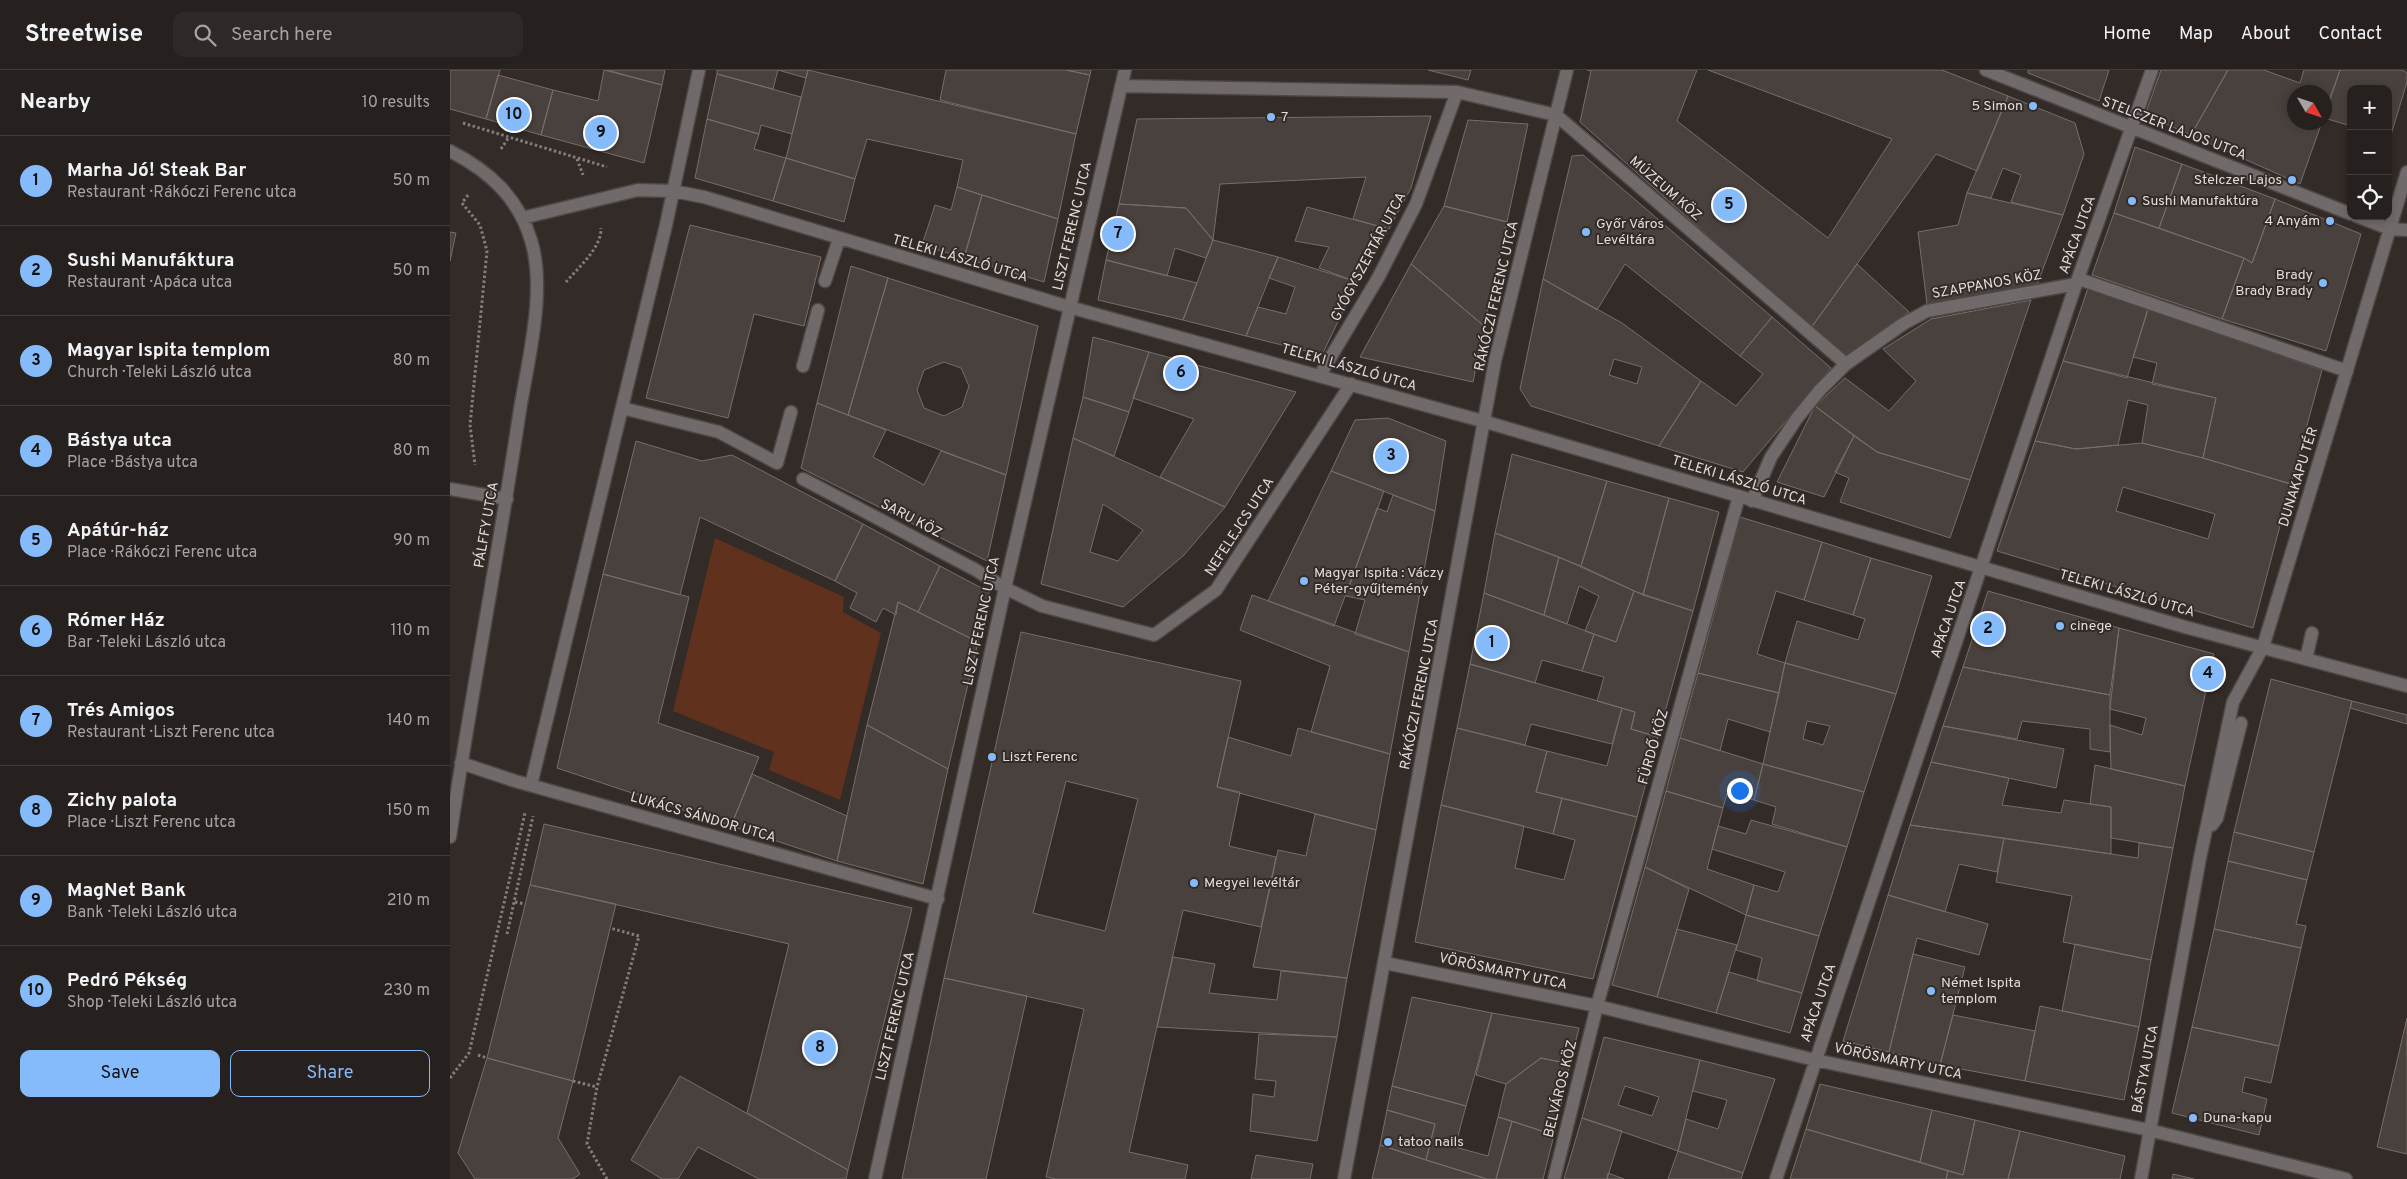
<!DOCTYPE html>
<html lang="en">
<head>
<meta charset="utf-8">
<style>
  :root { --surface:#26201e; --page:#2e2827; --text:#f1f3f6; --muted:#a4a3a4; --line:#423e3c; --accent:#86bbfb }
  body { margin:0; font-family:Overpass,sans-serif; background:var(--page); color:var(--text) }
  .controls { position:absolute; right:15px; top:15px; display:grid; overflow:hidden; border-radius:10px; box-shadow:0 2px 8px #0003 }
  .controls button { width:45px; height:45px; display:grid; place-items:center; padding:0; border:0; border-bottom:1px solid var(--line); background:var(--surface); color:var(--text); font:25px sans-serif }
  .compass { position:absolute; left:1837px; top:15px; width:45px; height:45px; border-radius:50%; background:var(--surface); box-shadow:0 2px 8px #0003; rotate:129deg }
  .you { position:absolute; left:1289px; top:720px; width:18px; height:18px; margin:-12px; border:4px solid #fff; border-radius:50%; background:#1a73e8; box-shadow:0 0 0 8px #1a73e833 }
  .badge { display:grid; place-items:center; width:32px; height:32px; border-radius:50%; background:var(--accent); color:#111; font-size:16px; font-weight:700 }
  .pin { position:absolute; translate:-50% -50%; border:2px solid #fff; box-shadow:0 1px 5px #0006 }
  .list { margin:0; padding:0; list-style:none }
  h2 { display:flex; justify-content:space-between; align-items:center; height:65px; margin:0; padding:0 20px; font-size:21px }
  h2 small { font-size:16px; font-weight:400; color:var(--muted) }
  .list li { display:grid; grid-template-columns:32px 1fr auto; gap:15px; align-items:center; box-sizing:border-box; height:90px; padding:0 20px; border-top:1px solid var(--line) }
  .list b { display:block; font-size:19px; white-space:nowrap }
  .list p { margin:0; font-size:16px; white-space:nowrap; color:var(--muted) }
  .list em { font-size:16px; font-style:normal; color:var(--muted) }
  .actions { display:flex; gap:10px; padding:15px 20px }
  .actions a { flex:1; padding:11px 0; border:1px solid var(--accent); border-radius:10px; text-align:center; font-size:18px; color:var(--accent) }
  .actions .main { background:var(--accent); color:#111 }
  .icon { flex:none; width:28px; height:28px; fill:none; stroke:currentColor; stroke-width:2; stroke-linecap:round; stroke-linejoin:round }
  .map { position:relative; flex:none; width:1957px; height:1109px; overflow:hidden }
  header { display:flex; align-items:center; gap:30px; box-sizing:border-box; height:70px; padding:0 25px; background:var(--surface); border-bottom:1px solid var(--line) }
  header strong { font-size:24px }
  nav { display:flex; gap:28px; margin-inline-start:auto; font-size:18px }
  .search { width:350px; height:45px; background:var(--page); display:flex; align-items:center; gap:12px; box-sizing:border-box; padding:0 18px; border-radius:10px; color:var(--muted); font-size:19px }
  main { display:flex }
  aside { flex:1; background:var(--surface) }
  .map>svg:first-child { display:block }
  .green { fill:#60311c }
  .building { fill:#49413d; stroke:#776d69; fill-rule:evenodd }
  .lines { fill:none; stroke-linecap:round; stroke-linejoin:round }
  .minor-casing { stroke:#4f4744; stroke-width:15 }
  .path { stroke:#847e7b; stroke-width:3; stroke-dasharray:2.5 2.5; stroke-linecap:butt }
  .minor { stroke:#706b6a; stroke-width:12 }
  .poi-dot { fill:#86bbfb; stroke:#332b28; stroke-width:2 }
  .labels { text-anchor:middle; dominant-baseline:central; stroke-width:4; stroke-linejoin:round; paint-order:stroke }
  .poi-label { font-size:14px; fill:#e2ddda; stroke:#332b28; text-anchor:start }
  .street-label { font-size:14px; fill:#e2ddda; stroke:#332b28 }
</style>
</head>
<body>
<header>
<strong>Streetwise</strong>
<div class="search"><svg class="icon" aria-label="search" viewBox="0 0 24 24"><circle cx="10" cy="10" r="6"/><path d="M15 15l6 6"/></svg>Search here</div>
<nav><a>Home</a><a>Map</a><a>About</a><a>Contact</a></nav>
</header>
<main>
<aside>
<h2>Nearby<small>10 results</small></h2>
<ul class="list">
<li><span class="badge">1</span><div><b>Marha Jó! Steak Bar</b><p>Restaurant · Rákóczi Ferenc utca</p></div><em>50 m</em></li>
<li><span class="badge">2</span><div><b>Sushi Manufáktura</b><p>Restaurant · Apáca utca</p></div><em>50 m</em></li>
<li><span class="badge">3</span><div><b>Magyar Ispita templom</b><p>Church · Teleki László utca</p></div><em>80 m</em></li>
<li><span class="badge">4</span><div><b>Bástya utca</b><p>Place · Bástya utca</p></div><em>80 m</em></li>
<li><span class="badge">5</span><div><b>Apátúr-ház</b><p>Place · Rákóczi Ferenc utca</p></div><em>90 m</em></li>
<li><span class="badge">6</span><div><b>Rómer Ház</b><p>Bar · Teleki László utca</p></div><em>110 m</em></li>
<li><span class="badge">7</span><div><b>Trés Amigos</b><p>Restaurant · Liszt Ferenc utca</p></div><em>140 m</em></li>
<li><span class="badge">8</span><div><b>Zichy palota</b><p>Place · Liszt Ferenc utca</p></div><em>150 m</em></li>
<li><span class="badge">9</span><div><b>MagNet Bank</b><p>Bank · Teleki László utca</p></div><em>210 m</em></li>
<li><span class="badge">10</span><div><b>Pedró Pékség</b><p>Shop · Teleki László utca</p></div><em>230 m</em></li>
</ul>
<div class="actions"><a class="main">Save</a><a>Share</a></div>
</aside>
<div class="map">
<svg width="1957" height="1109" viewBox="0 0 1957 1109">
  <rect width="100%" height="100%" fill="#332b28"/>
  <!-- green -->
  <path class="green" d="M265 468 394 527 393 542 431 563 390 730 319 700 324 682 223 641Z"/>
  <!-- building -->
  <path class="building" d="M0 0H50L36 49 0 39Z
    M154 0 212 15 194 93 91 65 103 20 148 31Z
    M157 0H215L212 15Z
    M267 0H328L323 19 267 4Z
    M328 0H358L356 8Z
    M358 0 626 64 608 149 507 117 513 90 417 69 405 109 336 88Z
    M496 0H616L640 5 626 64 490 30Z
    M616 0H641L640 5Z
    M978 0H1021L1018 10Z
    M1137 0H1247L1227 51 1378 168 1442 69 1258 0H1492L1558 26 1527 101 1486 84 1361 258 1130 52 1141 1Z
    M1578 0H1659L1649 31 1578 3Z
    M1711 0H1778L1741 65 1695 45Z
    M1778 0H1814L1850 13 1854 0H1890L1874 44V22H1844V52H1872L1850 114 1741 65Z
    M1890 0H1952L1957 3V12L1940 68 1938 19H1901V56L1874 48Z
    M267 4 351 27 342 64 311 55 309 64 257 49Z
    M48 5 103 20 91 65 36 49Z
    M1558 26 1625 53 1634 84 1613 145 1561 132 1571 105 1553 98 1541 128 1517 123Z
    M981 46 961 118 939 159 903 149 916 107 770 114 763 170 736 138 669 134 687 49Z
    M257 49 309 64 304 79 336 88 323 131 245 108Z
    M1018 50 1078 54 1057 152 994 136Z
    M1685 77 1732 94 1709 158 1664 143Z
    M1133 85 1322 247 1290 286 1175 194 1147 240 1093 209 1122 86Z
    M336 88 405 109 394 152 323 131Z
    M1732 94 1825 129 1802 193 1794 188 1709 158Z
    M507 117 532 125 514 188 472 175 485 135 501 140Z
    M1517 123 1613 145 1587 215 1477 234 1468 162 1508 155Z
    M532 125 608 149 594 212 514 188Z
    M1825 129 1911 164 1876 281 1772 249 1794 188 1802 193Z
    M669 134 736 138 763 170 756 188 725 178 717 206 656 190Z
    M994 136 1057 152 1034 256 961 194Z
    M857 137 939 159 907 212 869 198 879 177 845 171Z
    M1664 143 1794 188 1772 249 1642 205Z
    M240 155 371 187 354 256 304 244 278 348 196 328Z
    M0 162 6 163 0 191Z
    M763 170 828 187 796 266 733 250Z
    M828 187 907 212 872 285 796 266 808 237 836 244 845 217 819 208Z
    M656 190 747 213 733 250 648 230Z
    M961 194 1034 256 1023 312 910 287Z
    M1407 194 1459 242 1394 287 1361 258Z
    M401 196 438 208 398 345 367 333Z
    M438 208 588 256 556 405 398 345ZM494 292 511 298 519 316 512 337 494 346 474 338 467 320 474 300Z
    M1093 209 1172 253 1251 311 1209 376 1081 336 1070 319ZM1164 289 1192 297 1187 314 1159 305Z
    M1638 218 1698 239 1677 308 1613 291Z
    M1581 230 1520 410 1427 382 1365 336 1395 308 1439 341 1466 311 1433 279 1481 249Z
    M1698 239 1872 300 1841 414 1753 388 1766 328 1702 314 1707 293 1683 287Z
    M1322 247 1381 298 1293 402 1209 376 1251 311 1286 336 1313 304 1290 286Z
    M643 267 699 282 679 342 633 327Z
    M699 282 846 322 775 437 710 407 744 349 683 328Z
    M1613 291 1766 328 1753 388 1692 373 1698 335 1678 330 1668 375 1626 379 1585 371Z
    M633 327 679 342 664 386 623 368Z
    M367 333 436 360 423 387 474 415 491 381 556 405 537 491 351 398Z
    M1365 336 1404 366 1374 427 1327 412Z
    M938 348 996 371 985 441 881 401 905 350Z
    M1404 366 1427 382 1520 410 1500 468 1390 432 1399 408 1385 402Z
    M623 368 775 437 734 485 673 537 591 514ZM653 434 693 460 668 491 640 482Z
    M186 371 252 391 282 385 413 454 385 511 250 447 230 525 153 504Z
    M1585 371 1626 379 1692 373 1753 388 1841 414 1803 558 1547 481ZM1673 417 1765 444 1758 469 1666 441Z
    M1062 384 1157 411 1131 496 1045 463Z
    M881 401 934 421 884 556 818 531Z
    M1157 411 1219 428 1193 525 1131 496Z
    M943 425 985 441 959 582 905 564 915 530 896 526 927 438 937 442Z
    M1219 428 1269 442 1243 541 1193 525Z
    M1290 447 1372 472 1354 530 1326 521 1307 584 1335 593 1329 623 1248 603Z
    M413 454 490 496 468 542 448 532 446 545 433 538 426 552 400 538 407 523 385 511Z
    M1045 463 1109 487 1094 545 1034 523Z
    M1372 472 1421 488 1403 545 1354 530Z
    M1109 487 1184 521 1166 572 1135 561 1149 526 1129 516 1117 554 1094 545Z
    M1421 488 1482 506 1446 624 1335 593 1347 551 1408 570 1415 549 1403 545Z
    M490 496 539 522 528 572 468 542Z
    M153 504 239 527 208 653 309 687 281 756 107 698Z
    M1184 521 1243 541 1208 667 1181 659 1185 642 1147 631 1154 607 1132 601 1144 564 1166 572Z
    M1538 521 1669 558 1660 625 1513 597Z
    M1034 523 1144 564 1132 601 1092 590 1085 613 1020 594Z
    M802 525 959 582 940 684 861 662 880 596 790 560Z
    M448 532 528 572 498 699 417 655Z
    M1669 558 1764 584 1735 716 1661 699 1660 655 1692 665 1696 648 1660 639Z
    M571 562 791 611 767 717 790 722 779 776 826 787 811 857 733 840 679 1082 738 1095 735 1109H606L596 1107 634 939 494 908ZM616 711 688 729 655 861 583 843Z
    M1335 593 1446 624 1414 722 1313 694ZM1357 651 1380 656 1373 675 1353 669Z
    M1020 594 1172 638 1162 674 1081 654 1075 675 1007 658Z
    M1513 597 1660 625V682L1640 679V659L1572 651 1567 669 1493 656Z
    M1248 603 1329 623 1320 662 1278 649 1270 681 1230 668Z
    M1821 609 1902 631 1864 782 1784 762Z
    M1902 631 1957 645V654L1900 638Z
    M1172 638 1185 642 1181 659 1208 667 1187 747 1086 722 1097 681 1157 696Z
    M417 655 498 699 473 814 387 791Z
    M1493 656 1614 679 1606 718 1481 692Z
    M848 658 940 684 926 760 767 717 778 667 841 686Z
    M1007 658 1097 681 1086 722 1112 728 1103 764 991 735Z
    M1230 668 1313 694 1304 730 1277 724 1273 738 1216 721Z
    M1481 692 1559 708 1552 735 1611 743 1614 730 1661 737V784L1460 755Z
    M1313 694 1414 722 1397 777 1322 754 1326 737 1304 730Z
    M1645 695 1735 716 1723 778 1661 768V737L1640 734Z
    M302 704 397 746 387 791 281 756Z
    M1216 721 1273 738 1257 799 1304 815 1296 845 1195 797Z
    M1112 728 1187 747 1143 909 965 872 991 735 1074 756 1065 798 1114 810 1125 770 1103 764Z
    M865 744 926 760 897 908 803 897 828 780 856 786Z
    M1301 750 1397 777 1369 866 1296 845 1304 815 1328 822 1335 802 1262 779 1268 756 1296 764Z
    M94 754 462 838 398 1100 297 1043 339 874 80 815Z
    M1460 755 1554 768 1547 802 1509 794 1495 842 1438 825Z
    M1784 762 1864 782 1857 810 1778 791Z
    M1554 768 1688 788 1689 773 1723 778 1701 890 1613 872 1622 826 1546 812Z
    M1778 791 1857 810 1846 854 1856 856 1851 878 1764 859Z
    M1195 797 1239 819 1207 927 1162 915Z
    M80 815 166 834 123 1011 37 988Z
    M1438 825 1538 854 1529 885 1467 868 1439 982 1393 971Z
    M1296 845 1369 866 1352 923 1307 911 1312 888 1286 880Z
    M1227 859 1287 875 1266 943 1207 927Z
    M1764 859 1851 878 1829 976 1742 957Z
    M1625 874 1701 890 1689 957 1612 941Z
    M1463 884 1515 897 1490 995 1439 982Z
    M723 887 765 894 759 923 827 930 831 901 897 908 887 967 707 957Z
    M1279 902 1352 923 1340 963 1266 943Z
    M494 908 577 926 536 1109H452Z
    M962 927 1042 943 1016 1036 942 1016Z
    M1590 936 1689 957 1674 1030 1575 1011Z
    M1042 943 1129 958 1120 994 1091 988 1056 1014 1026 1005Z
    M1503 945 1585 961 1575 1011 1490 995Z
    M1957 948V1084L1927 1077Z
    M1742 957 1829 976 1821 1013 1795 1007 1792 1022 1817 1029 1809 1065 1722 1043Z
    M809 964 887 967 867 1071 800 1061 803 1024 824 1027 826 1011 805 1009Z
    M1154 967 1250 990 1228 1081 1132 1048ZM1175 1016 1209 1027 1202 1046 1168 1035Z
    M37 988 123 1011 108 1068 130 1104 123 1109H25L8 1083Z
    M1091 988 1120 994 1104 1065 1048 1047 1056 1014Z
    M1250 990 1325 1009 1293 1103 1228 1081 1236 1049 1268 1059 1277 1030 1243 1021Z
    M230 1006 398 1100 396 1109H309L248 1077 228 1109H212L181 1090Z
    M1370 1014 1482 1040 1470 1092 1356 1059Z
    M942 1016 1016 1036 1005 1077 1038 1086 1048 1047 1062 1051 1046 1109H1037L976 1090 985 1054 937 1040Z
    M937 1040 985 1054 976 1090 930 1075Z
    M1482 1040 1525 1050 1513 1105 1470 1092Z
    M1132 1048 1172 1061 1157 1109H1114Z
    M1525 1050 1570 1061 1558 1109H1496L1498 1101 1513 1105Z
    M1062 1051 1104 1065 1093 1109H1046Z
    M1356 1059 1498 1101 1496 1109H1340Z
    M1570 1061 1675 1086 1670 1109H1558Z
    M930 1075 976 1090 1037 1109H922Z
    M1228 1081 1293 1103 1291 1109H1218Z
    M806 1085 863 1094 860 1109H801Z
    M1158 1103 1174 1109H1157Z
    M1723 1104 1744 1109H1722Z"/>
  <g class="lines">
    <!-- minor casing -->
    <g class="minor-casing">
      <path id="minor" d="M1536 0 1901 144
        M671 16 1007 22 1106 45 1396 294
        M0 81C39 101 68 127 81 170 97 222 77 293 69 346 48 486 21 626 0 767
        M1906 146 1940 159 1957 160
        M72 148 188 120 223 121 254 127 619 237 1036 352 1735 557 1957 616
        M1629 209 1897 301
        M375 211 389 169
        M353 296 368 240
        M870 305 928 208 966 134 1007 22
        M172 338 269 362 327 393 341 342
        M353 409 524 499 555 518 592 536 704 565 766 520 901 314
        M0 419 57 429
        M1302 431 1321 387 1347 348 1370 320 1396 294 1453 254 1477 241 1626 214
        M1856 589 1862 563
        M11 693 65 711 488 829
        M81 715 216 155 249 0
        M1762 755 1767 748 1791 653
        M935 893 1147 936 1365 990 1699 1060 1896 1109
        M425 1109 555 518 675 0
        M894 1109 1045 291 1117 0
        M1104 1109 1147 936 1289 426
        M1326 1109 1626 214 1702 0
        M1691 1109 1750 788 1783 632 1813 577 1957 102"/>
    </g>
    <!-- path -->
    <path class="path" d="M13 53 157 97
      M51 79 59 67
      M127 89 133 105
      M18 125 12 133 30 155 37 181 20 355 25 395
      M116 212C128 198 152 177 151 158
      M65 832 75 834
      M57 864 83 746
      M28 985 37 988
      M0 1008 19 983 75 743
      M123 1011 147 1017
      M157 1109 137 1074 147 1017 189 866 160 858"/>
    <!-- minor -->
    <use href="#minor" class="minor"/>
  </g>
  <!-- markers -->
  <g class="poi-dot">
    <circle cx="1583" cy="36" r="5"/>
    <circle cx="821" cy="47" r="5"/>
    <circle cx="1842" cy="110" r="5"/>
    <circle cx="1682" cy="131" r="5"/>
    <circle cx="1880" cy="151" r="5"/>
    <circle cx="1136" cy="162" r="5"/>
    <circle cx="1873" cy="213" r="5"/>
    <circle cx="854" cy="511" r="5"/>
    <circle cx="1610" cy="556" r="5"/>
    <circle cx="542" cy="687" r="5"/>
    <circle cx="744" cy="813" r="5"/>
    <circle cx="1481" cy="921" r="5"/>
    <circle cx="1743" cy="1048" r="5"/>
    <circle cx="938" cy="1072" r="5"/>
  </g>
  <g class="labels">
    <!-- poi labels -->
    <g class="poi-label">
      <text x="1573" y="36" text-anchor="end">5 Simon</text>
      <text x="831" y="47">7</text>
      <text x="1832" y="110" text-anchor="end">Stelczer Lajos</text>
      <text x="1692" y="131">Sushi Manufaktúra</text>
      <text x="1870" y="151" text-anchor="end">4 Anyám</text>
      <text x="1146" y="154">Győr Város<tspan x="1146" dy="16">Levéltára</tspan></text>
      <text x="1863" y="205" text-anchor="end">Brady<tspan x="1863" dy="16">Brady Brady</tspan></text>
      <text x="864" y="503">Magyar Ispita : Váczy<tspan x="864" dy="16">Péter-gyűjtemény</tspan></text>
      <text x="1620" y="556">cinege</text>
      <text x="552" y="687">Liszt Ferenc</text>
      <text x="754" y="813">Megyei levéltár</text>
      <text x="1491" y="913">Német Ispita<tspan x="1491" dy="16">templom</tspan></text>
      <text x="1753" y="1048">Duna-kapu</text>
      <text x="948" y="1072">tatoo nails</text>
    </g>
    <!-- street labels -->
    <g class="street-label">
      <text transform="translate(1724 59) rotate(21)">STELCZER LAJOS UTCA</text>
      <text transform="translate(1215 119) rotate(41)">MÚZEUM KÖZ</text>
      <text transform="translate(623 156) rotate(-77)">LISZT FERENC UTCA</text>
      <text transform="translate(1628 165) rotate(-70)">APÁCA UTCA</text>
      <text transform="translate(919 187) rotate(-62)">GYÓGYSZERTÁR UTCA</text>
      <text transform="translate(510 189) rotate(16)">TELEKI LÁSZLÓ UTCA</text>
      <text transform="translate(1537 215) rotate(-10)">SZAPPANOS KÖZ</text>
      <text transform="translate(1047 226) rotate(-77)">RÁKÓCZI FERENC UTCA</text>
      <text transform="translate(899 298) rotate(16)">TELEKI LÁSZLÓ UTCA</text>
      <text transform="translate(1849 407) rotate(-73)">DUNAKAPU TÉR</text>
      <text transform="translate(1289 411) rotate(17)">TELEKI LÁSZLÓ UTCA</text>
      <text transform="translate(461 449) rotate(28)">SARU KÖZ</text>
      <text transform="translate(37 455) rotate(-80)">PÁLFFY UTCA</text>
      <text transform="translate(790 457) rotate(-57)">NEFELEJCS UTCA</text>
      <text transform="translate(1677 524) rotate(16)">TELEKI LÁSZLÓ UTCA</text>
      <text transform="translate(1499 549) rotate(-71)">APÁCA UTCA</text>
      <text transform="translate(532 551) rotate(-78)">LISZT FERENC UTCA</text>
      <text transform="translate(970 624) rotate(-79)">RÁKÓCZI FERENC UTCA</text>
      <text transform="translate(1204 677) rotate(-74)">FÜRDŐ KÖZ</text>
      <text transform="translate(253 748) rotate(16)">LUKÁCS SÁNDOR UTCA</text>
      <text transform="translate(1053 902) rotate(12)">VÖRÖSMARTY UTCA</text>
      <text transform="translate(1369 933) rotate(-71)">APÁCA UTCA</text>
      <text transform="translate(446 946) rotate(-77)">LISZT FERENC UTCA</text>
      <text transform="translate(1448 992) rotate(12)">VÖRÖSMARTY UTCA</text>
      <text transform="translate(1696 999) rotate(-79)">BÁSTYA UTCA</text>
      <text transform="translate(1111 1019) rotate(-76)">BELVÁROS KÖZ</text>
    </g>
  </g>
</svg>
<div class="controls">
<button>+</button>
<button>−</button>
<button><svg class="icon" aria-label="locate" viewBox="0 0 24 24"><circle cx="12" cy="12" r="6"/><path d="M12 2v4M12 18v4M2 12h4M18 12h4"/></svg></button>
</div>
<svg class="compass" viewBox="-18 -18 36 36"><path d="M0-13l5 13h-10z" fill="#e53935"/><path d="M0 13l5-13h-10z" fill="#a4a3a4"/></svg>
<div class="you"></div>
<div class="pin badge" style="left:1042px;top:573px">1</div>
<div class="pin badge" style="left:1538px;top:559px">2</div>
<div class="pin badge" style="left:941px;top:386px">3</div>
<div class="pin badge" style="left:1758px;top:604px">4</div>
<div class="pin badge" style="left:1279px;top:135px">5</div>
<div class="pin badge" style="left:731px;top:303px">6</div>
<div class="pin badge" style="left:668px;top:164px">7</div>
<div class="pin badge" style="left:370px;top:978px">8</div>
<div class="pin badge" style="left:151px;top:63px">9</div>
<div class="pin badge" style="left:64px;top:45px">10</div>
</div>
</main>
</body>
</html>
